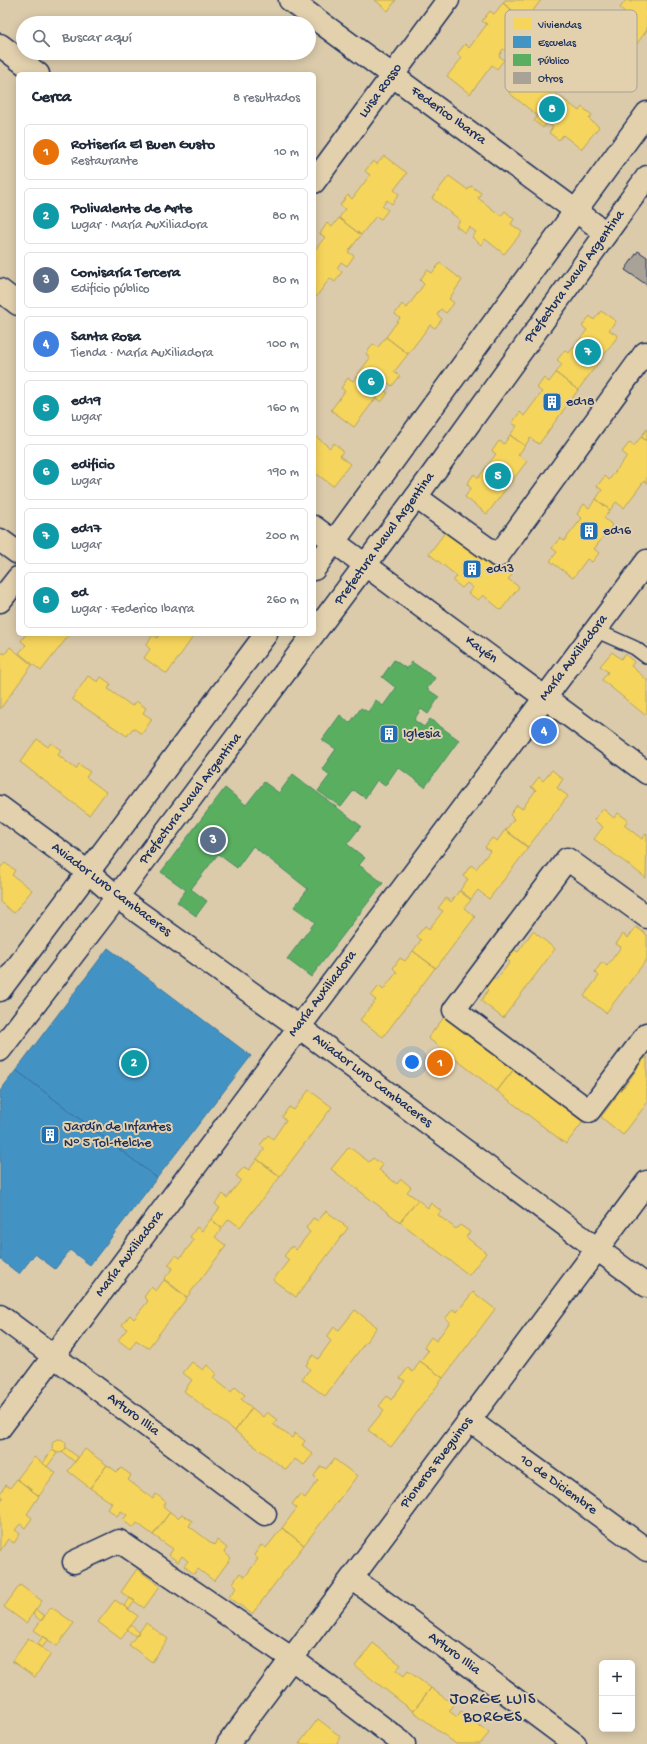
<!DOCTYPE html>
<html lang="es">
<head>
<meta charset="utf-8">
<style>
  :root { --surface:#fff; --page:#f6f6f7; --text:#1f2937; --muted:#747a83; --line:#e0e1e3; --accent:#1f6fb2 }
  body { margin:0; font-family:"Gochi Hand",sans-serif; background:var(--page); color:var(--text) }
  .controls { position:absolute; right:12px; bottom:12px; display:grid; overflow:hidden; border-radius:6px; box-shadow:0 2px 10px #0003 }
  .controls button { width:36px; height:36px; display:grid; place-items:center; padding:0; border:0; border-bottom:1px solid var(--line); background:var(--surface); color:var(--text); font:20px sans-serif }
  .you { position:absolute; left:412px; top:1062px; width:14px; height:14px; margin:-10px; border:3px solid #fff; border-radius:50%; background:#1a73e8; box-shadow:0 0 0 6px #1a73e833 }
  .badge { display:grid; place-items:center; width:26px; height:26px; border-radius:50%; background:var(--accent); color:#fff; font-size:13px; font-weight:700 }
  .pin { position:absolute; translate:-50% -50%; border:2px solid #fff; box-shadow:0 1px 4px #0006 }
  .list { margin:0; padding:0; list-style:none }
  h2 { display:flex; justify-content:space-between; align-items:center; height:52px; margin:0; padding:0 16px; font-size:17px }
  h2 small { font-size:13px; font-weight:400; color:var(--muted) }
  .list li { display:grid; grid-template-columns:26px 1fr auto; gap:12px; align-items:center; box-sizing:border-box; height:56px; margin:0 8px 8px; padding:0 8px; border:1px solid var(--line); border-radius:6px }
  .list b { display:block; font-size:15px; white-space:nowrap }
  .list p { margin:0; font-size:13px; white-space:nowrap; color:var(--muted) }
  .list em { font-size:13px; font-style:normal; color:var(--muted) }
  .icon { flex:none; width:22px; height:22px; fill:none; stroke:currentColor; stroke-width:2; stroke-linecap:round; stroke-linejoin:round }
  .map { position:relative; flex:none; width:647px; height:1744px; overflow:hidden }
  .search { position:absolute; background:var(--surface); box-shadow:0 2px 10px #0003; left:16px; top:16px; width:300px; height:44px; display:flex; align-items:center; gap:10px; box-sizing:border-box; padding:0 14px; border-radius:22px; color:var(--muted); font-size:15px }
  .panel { position:absolute; background:var(--surface); box-shadow:0 2px 10px #0003; left:16px; top:72px; width:300px; height:564px; border-radius:6px }
  .map>svg:first-child { display:block }
  .homes { fill:#f6d55c; stroke:#b4a35d }
  .schools { fill:#4393c3; stroke:#3775a5 }
  .public { fill:#5aae61; stroke:#478860 }
  .building { fill:#a9a296; stroke:#1b2f5e }
  .lines { fill:none; stroke-linecap:round; stroke-linejoin:round }
  .service-casing { stroke:#1b2f5e; stroke-width:16 }
  .minor-casing { stroke:#1b2f5e; stroke-width:25 }
  .secondary-casing { stroke:#1b2f5e; stroke-width:25 }
  .service { stroke:#e3d1ae; stroke-width:13 }
  .minor { stroke:#e3d1ae; stroke-width:22 }
  .secondary { stroke:#e3d1ae; stroke-width:22 }
  .labels { text-anchor:middle; dominant-baseline:central; stroke-width:4; stroke-linejoin:round; paint-order:stroke }
  .street-label { font-size:14px; fill:#1b2f5e; stroke:#e3d1ae }
  .poi-label { font-size:14px; fill:#1b2f5e; stroke:#e3d1ae; text-anchor:start }
  .quarter-label { font-size:16px; letter-spacing:1px; fill:#1b2f5e; stroke:#e3d1ae }
  .key { fill:#e3d1ae; stroke:#a7a096; stroke-width:1 }
  .key-label { font-size:11px; fill:#1b2f5e }
</style>
</head>
<body>
<div class="map">
<svg width="647" height="1744" viewBox="0 0 647 1744">
  <rect width="100%" height="100%" fill="#dbcbab"/>
  <filter id="ink" filterUnits="userSpaceOnUse"><feTurbulence type="fractalNoise" baseFrequency=".025" numOctaves="2"/><feDisplacementMap in="SourceGraphic" scale="8" xChannelSelector="R" yChannelSelector="G"/><feConvolveMatrix kernelMatrix="1 2 1 2 8 2 1 2 1" color-interpolation-filters="sRGB"/></filter>
  <g filter="url(#ink)">
    <!-- homes -->
    <path class="homes" d="M375 0H396L388 11Z
      M505 0H541L525 21 503 3Z
      M626 0 632 2 633 0H647V30L616 72 594 55 600 46 595 43 603 32 607 36 625 12 620 8Z
      M503 3 525 21 511 39 516 44 509 53 503 49 499 56 504 60 497 69 492 65 470 94 447 76 462 58 457 54 465 44 469 48 487 24 482 21 490 11 494 14Z
      M527 71 545 86 549 81 559 89 555 93 579 111 582 107 592 115 589 119 599 127 581 149 563 135 559 140 549 133 553 127 547 123 543 128 534 121 538 116 509 93Z
      M384 156 407 173 394 190 399 194 392 204 387 200 382 206 388 210 381 219 376 216 361 235 339 218 345 209 340 205 348 195 352 199 370 175 365 171 373 161 377 164Z
      M449 176 468 190 471 186 481 193 478 198 501 216 505 211 514 219 511 224 522 232 504 254 485 239 481 245 472 237 476 232 469 227 465 233 456 226 460 220 432 198Z
      M339 218 361 235 348 252 354 256 347 266 341 262 337 268 342 272 335 282 330 278 316 297 314 296V251L325 237 320 234 327 223 332 227Z
      M440 263 462 280 449 299 454 303 446 313 441 309 437 315 442 319 435 328 430 325 408 354 386 337 400 318 395 314 402 304 407 308 424 284 420 280 427 270 432 273Z
      M601 311 616 321 609 330 618 336 578 390 556 373 562 364 557 360 565 350 569 353 587 330 582 326 590 316 594 320Z
      M386 337 408 354 394 372 400 376 392 386 387 382 382 389 388 393 381 402 376 398 354 427 331 410 345 391 341 388 348 378 353 381 370 358 366 354 373 344 378 347Z
      M556 373 578 390 539 444 530 438 525 446 510 435 517 426 512 423 520 412 524 416 542 392 537 388 544 378 549 382Z
      M647 429V441L641 437Z
      M314 435 330 448 334 443 343 451 340 456 350 464 333 486 314 472Z
      M510 435 525 446 518 455 527 461 487 514 465 497 471 488 467 484 474 474 478 478 496 454 492 451 499 441 504 444Z
      M641 437 647 441V483L644 481 624 508 616 502 610 510 596 499 602 490 597 486 605 476 609 480 627 456 622 452 630 442 634 446Z
      M596 499 610 510 604 518 612 525 594 549 599 553 592 562 587 559 573 578 550 561 557 552 552 548 560 538 564 541 582 518 577 514 584 504 589 508Z
      M446 531 465 546 468 541 478 549 475 553 498 572 502 567 512 575 508 579 519 587 501 610 483 595 478 600 468 593 473 588 467 583 462 588 453 581 457 576 429 554Z
      M26 634 33 635 70 634 41 671 19 653 26 645 21 641Z
      M160 634H195L167 674 144 658 150 649 146 645 153 635 157 638Z
      M10 647 32 665 0 709V652L5 654Z
      M612 652 621 659 625 654 634 662 631 666 647 680V713L645 715 602 680 608 672 600 666Z
      M88 676 98 682 101 677 111 684 108 689 132 706 136 701 146 708 143 713 152 719 142 734 133 728 127 736 72 699Z
      M37 739 48 747 51 743 61 750 58 755 76 769 79 764 90 772 86 777 106 792 89 815 20 762Z
      M552 770 563 779 557 788 568 796 528 847 506 830 514 819 510 815 517 805 522 809 536 790 531 787 539 777 543 781Z
      M603 809 614 818 618 813 628 820 624 825 642 839 646 834 647 835 646 878 594 839 603 827 594 820Z
      M505 830 528 848 489 899 478 890 471 899 460 890 468 879 463 876 471 865 476 869 490 851 485 847 492 838 497 841Z
      M5 863 15 870 12 875 32 890 14 913 0 902V866L1 867Z
      M459 891 471 900 464 908 475 917 436 968 413 951 421 940 417 936 425 926 429 929 443 911 438 908 446 898 451 902Z
      M636 927 647 935V959L606 1013 584 996 599 976 595 972 602 962 607 966 621 947 616 944 623 934 628 938Z
      M533 931 555 949 503 1018 481 1001 488 990 484 986 492 977 496 980 510 962 505 958 513 949 518 952Z
      M413 951 435 968 383 1037 360 1020 376 1000 371 996 379 986 383 990 397 972 393 968 400 958 405 961Z
      M445 1016 493 1053 497 1049 507 1056 503 1061 514 1069 497 1091 428 1038Z
      M641 1056 645 1059 647 1056V1103L623 1135 601 1117 616 1097 611 1094 619 1084 624 1087 637 1069 633 1065Z
      M514 1069 524 1077 528 1072 538 1080 534 1085 552 1098 556 1094 566 1101 562 1106 583 1122 566 1144 497 1091Z
      M309 1090 332 1107 280 1176 257 1159 265 1149 260 1145 268 1135 273 1139 286 1120 282 1117 289 1107 294 1110Z
      M349 1147 369 1162 373 1158 383 1165 379 1170 397 1184 401 1179 411 1187 407 1192 418 1200 400 1222 331 1169Z
      M257 1159 280 1177 240 1227 229 1219 222 1228 211 1219 220 1208 215 1204 223 1194 227 1198 241 1180 236 1176 244 1167 249 1170Z
      M418 1200 428 1208 431 1203 441 1211 438 1215 456 1229 460 1225 470 1232 466 1237 486 1253 469 1275 400 1222Z
      M326 1211 348 1228 296 1297 273 1280 289 1260 284 1256 292 1246 296 1250 310 1232 306 1228 313 1218 318 1221Z
      M211 1219 222 1229 215 1237 226 1246 187 1297 164 1279 173 1268 168 1265 176 1255 180 1258 194 1240 190 1237 197 1227 202 1231Z
      M164 1280 187 1298 148 1348 136 1340 130 1349 118 1340 127 1329 122 1325 130 1315 134 1319 148 1301 144 1297 151 1287 156 1291Z
      M473 1292 495 1309 443 1378 420 1361 428 1351 424 1347 431 1337 436 1341 450 1322 445 1319 453 1309 457 1312Z
      M355 1310 377 1327 325 1396 302 1379 310 1369 306 1365 313 1355 318 1359 331 1341 327 1337 334 1327 339 1330Z
      M420 1361 443 1378 391 1447 368 1430 384 1410 379 1406 387 1396 391 1400 405 1381 400 1378 408 1368 413 1372Z
      M192 1362 203 1370 207 1365 216 1373 213 1378 231 1392 235 1387 245 1395 241 1399 252 1408 235 1431 184 1391 192 1380 183 1373Z
      M252 1408 263 1417 267 1412 277 1420 273 1424 292 1438 295 1433 305 1441 302 1445 313 1454 304 1465 295 1459 286 1470 235 1431Z
      M52 1446a7 7 0 1 1 14 0a7 7 0 1 1-14 0Z
      M66 1448 78 1457 75 1462 62 1452Z
      M85 1449 107 1465 90 1488 68 1471Z
      M52 1450 57 1453 47 1467 43 1463Z
      M34 1457 56 1473 39 1496 17 1479Z
      M334 1459 357 1476 304 1545 282 1528 297 1508 292 1504 300 1494 305 1498 318 1480 314 1476 321 1466 326 1469Z
      M107 1465 117 1472 121 1468 131 1475 128 1480 153 1499 156 1494 166 1502 163 1506 170 1512 153 1535 137 1523 133 1528 123 1520 127 1515 121 1511 117 1516 108 1509 112 1503 90 1488Z
      M17 1479 39 1496 27 1514 32 1518 25 1528 20 1524 15 1530 20 1534 14 1543 8 1539 0 1551V1502L3 1498 0 1496V1493L6 1485 10 1488Z
      M170 1512 178 1518 182 1514 192 1521 189 1526 214 1545 217 1540 227 1548 224 1552 231 1558 214 1581 198 1569 194 1574 184 1566 188 1561 182 1556 178 1562 169 1555 173 1549 153 1535Z
      M282 1528 304 1545 252 1614 229 1597 237 1587 233 1583 240 1573 245 1577 258 1559 254 1555 261 1545 266 1548Z
      M137 1569 160 1586 144 1608 121 1592Z
      M20 1585 42 1601 26 1623 4 1607Z
      M130 1598 135 1601 128 1610 124 1606Z
      M115 1600 138 1616 121 1639 98 1622Z
      M51 1607 74 1623 57 1646 34 1630Z
      M36 1610 45 1616 41 1621 33 1614Z
      M146 1623 168 1639 152 1662 129 1645Z
      M131 1625 139 1632 136 1636 127 1630Z
      M43 1636 48 1639 42 1648 37 1645Z
      M28 1638 51 1654 35 1677 12 1661Z
      M373 1643 401 1665 396 1670 404 1676 408 1671 431 1688 413 1711 355 1666Z
      M431 1688 454 1705 449 1711 457 1717 461 1711 489 1733 480 1744H456L413 1711Z
      M318 1719 341 1737 336 1744H299Z"/>
    <!-- schools -->
    <path class="schools" d="M108 948 251 1056 157 1178 16 1070Z
      M16 1070 157 1178 90 1265 70 1250 55 1269 35 1254 19 1274 0 1259V1091Z"/>
    <!-- public -->
    <path class="public" d="M394 660 407 669 412 662 435 678 427 689 439 697 428 714 421 709 414 720 424 727 430 719 459 740 425 787 398 767 385 786 377 780 365 798 354 790 341 807 318 791 330 775 322 769 336 749 322 740 340 715 350 723 361 708 368 712 376 700 383 706 396 688 382 677Z
      M293 774 361 826 347 844 365 858 359 865 383 883 311 977 287 959 315 922 294 907 308 889 253 846 237 868 218 854 191 889 207 901 196 916 177 902 186 890 161 872 225 788 246 805 264 782 279 793Z"/>
    <!-- building -->
    <path class="building" d="M638 251 647 257V285L625 270Z"/>
    <g class="lines">
      <!-- service casing -->
      <g class="service-casing">
        <path id="service" d="M595 630 635 648 647 657"/>
      </g>
      <!-- minor casing -->
      <g class="minor-casing">
        <path id="minor" d="M290 0 606 233
          M0 45 38 74
          M314 182 448 0
          M0 290 18 304
          M416 497 498 556 645 353
          M314 527 647 773
          M0 540 18 553
          M0 601 18 578
          M0 807 88 872 117 897 299 1027 647 1286
          M647 917 567 859 454 1010 589 1111 647 1034
          M0 1316 265 1514
          M469 1420 647 1550
          M0 1428 647 561
          M74 1562 119 1541 291 1658 404 1744
          M352 1578 575 1744
          M228 1744 647 1182"/>
      </g>
      <!-- secondary casing -->
      <g class="secondary-casing">
        <path id="secondary" d="M314 569 647 113
          M0 990 266 634
          M0 1050 117 897 416 497 647 177"/>
      </g>
      <!-- service -->
      <use href="#service" class="service"/>
      <!-- minor -->
      <use href="#minor" class="minor"/>
      <!-- secondary -->
      <use href="#secondary" class="secondary"/>
    </g>
  </g>
  <!-- icons -->
  <defs>
    <g id="building-square" transform="scale(1)"><rect x="-9" y="-9" width="18" height="18" rx="4" fill="#1f6fb2" stroke="#e3d1ae"/><path d="M-4-6H4V6H1V3H-1V6H-4ZM-2.5-4.3h1.7v1.8h-1.7ZM.8-4.3h1.7v1.8H.8ZM-2.5-1h1.7V.8h-1.7ZM.8-1h1.7V.8H.8Z" fill="#fff"/></g>
  </defs>
  <g fill-rule="evenodd">
    <use href="#building-square" x="552" y="402"/>
    <use href="#building-square" x="589" y="531"/>
    <use href="#building-square" x="472" y="569"/>
    <use href="#building-square" x="389" y="734"/>
    <use href="#building-square" x="50" y="1135"/>
  </g>
  <g class="labels">
    <!-- street labels -->
    <g class="street-label">
      <text transform="translate(381 91) rotate(-54)">Luisa Rosso</text>
      <text transform="translate(448 116) rotate(36)">Federico Ibarra</text>
      <text transform="translate(575 277) rotate(-54)">Prefectura Naval Argentina</text>
      <text transform="translate(385 539) rotate(-54)">Prefectura Naval Argentina</text>
      <text transform="translate(481 650) rotate(36)">Kayén</text>
      <text transform="translate(574 658) rotate(-53)">María Auxiliadora</text>
      <text transform="translate(191 799) rotate(-53)">Prefectura Naval Argentina</text>
      <text transform="translate(111 890) rotate(37)">Aviador Luro Cambaceres</text>
      <text transform="translate(323 994) rotate(-53)">María Auxiliadora</text>
      <text transform="translate(372 1081) rotate(37)">Aviador Luro Cambaceres</text>
      <text transform="translate(130 1254) rotate(-53)">María Auxiliadora</text>
      <text transform="translate(133 1415) rotate(37)">Arturo Illia</text>
      <text transform="translate(437 1463) rotate(-53)">Pioneros Fueguinos</text>
      <text transform="translate(558 1485) rotate(36)">10 de Diciembre</text>
      <text transform="translate(454 1654) rotate(37)">Arturo Illia</text>
    </g>
    <!-- poi labels -->
    <g class="poi-label">
      <text x="566" y="402">ed18</text>
      <text x="603" y="531">ed16</text>
      <text x="486" y="569">ed13</text>
      <text x="403" y="734">Iglesia</text>
      <text x="64" y="1127">Jardín de Infantes<tspan x="64" dy="16">N° 5 Tol-Helche</tspan></text>
    </g>
    <!-- quarter labels -->
    <g class="quarter-label">
      <text x="493" y="1700">JORGE LUIS<tspan x="493" dy="18">BORGES</tspan></text>
    </g>
  </g>
  <!-- legend -->
  <rect x="505" y="10" width="132" height="82" rx="6" class="key"/>
  <rect x="513" y="18" width="18" height="12" fill="#f6d55c"/>
  <rect x="513" y="36" width="18" height="12" fill="#4393c3"/>
  <rect x="513" y="54" width="18" height="12" fill="#5aae61"/>
  <rect x="513" y="72" width="18" height="12" fill="#a9a296"/>
  <g class="key-label">
    <text x="538" y="28">Viviendas</text>
    <text x="538" y="46">Escuelas</text>
    <text x="538" y="64">Público</text>
    <text x="538" y="82">Otros</text>
  </g>
</svg>
<div class="controls">
<button>+</button>
<button>−</button>
</div>
<div class="you"></div>
<div class="pin badge" style="left:440px;top:1063px;background:#e8710a">1</div>
<div class="pin badge" style="left:134px;top:1063px;background:#0f9aa8">2</div>
<div class="pin badge" style="left:213px;top:840px;background:#5c6f8a">3</div>
<div class="pin badge" style="left:544px;top:731px;background:#3f7fe0">4</div>
<div class="pin badge" style="left:498px;top:476px;background:#0f9aa8">5</div>
<div class="pin badge" style="left:371px;top:382px;background:#0f9aa8">6</div>
<div class="pin badge" style="left:588px;top:352px;background:#0f9aa8">7</div>
<div class="pin badge" style="left:552px;top:109px;background:#0f9aa8">8</div>
<div class="search"><svg class="icon" aria-label="search" viewBox="0 0 24 24"><circle cx="10" cy="10" r="6"/><path d="M15 15l6 6"/></svg>Buscar aquí</div>
<section class="panel">
<h2>Cerca<small>8 resultados</small></h2>
<ul class="list">
<li><span class="badge" style="background:#e8710a">1</span><div><b>Rotisería El Buen Gusto</b><p>Restaurante</p></div><em>10 m</em></li>
<li><span class="badge" style="background:#0f9aa8">2</span><div><b>Polivalente de Arte</b><p>Lugar · María Auxiliadora</p></div><em>80 m</em></li>
<li><span class="badge" style="background:#5c6f8a">3</span><div><b>Comisaría Tercera</b><p>Edificio público</p></div><em>80 m</em></li>
<li><span class="badge" style="background:#3f7fe0">4</span><div><b>Santa Rosa</b><p>Tienda · María Auxiliadora</p></div><em>100 m</em></li>
<li><span class="badge" style="background:#0f9aa8">5</span><div><b>ed19</b><p>Lugar</p></div><em>160 m</em></li>
<li><span class="badge" style="background:#0f9aa8">6</span><div><b>edificio</b><p>Lugar</p></div><em>190 m</em></li>
<li><span class="badge" style="background:#0f9aa8">7</span><div><b>ed17</b><p>Lugar</p></div><em>200 m</em></li>
<li><span class="badge" style="background:#0f9aa8">8</span><div><b>ed</b><p>Lugar · Federico Ibarra</p></div><em>260 m</em></li>
</ul>
</section>
</div>
</body>
</html>
